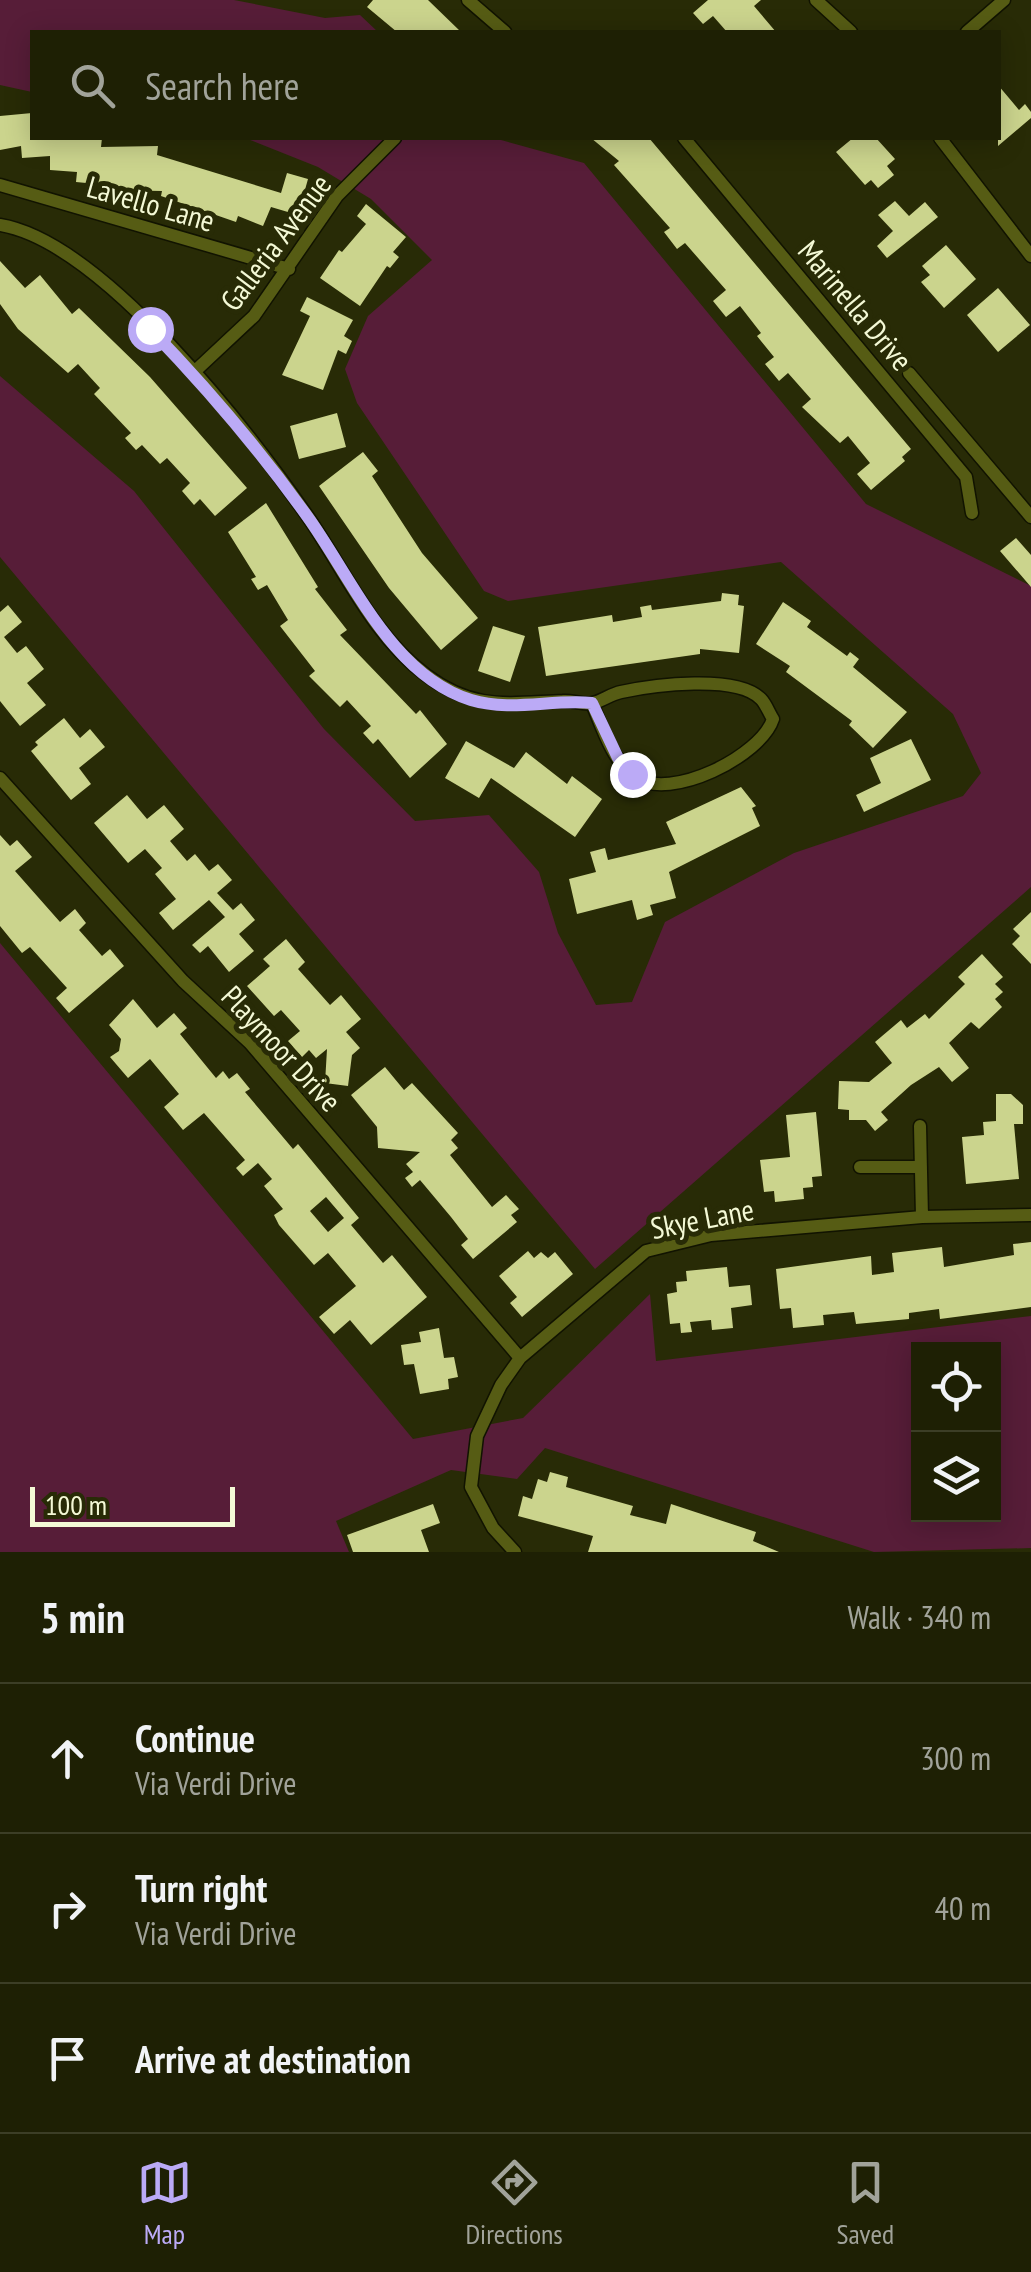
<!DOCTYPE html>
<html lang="en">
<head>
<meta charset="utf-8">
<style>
  :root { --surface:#1e2004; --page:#26280e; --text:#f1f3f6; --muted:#a1a39a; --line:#3c3e26; --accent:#bbaaf6 }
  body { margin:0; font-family:"PT Sans Narrow",sans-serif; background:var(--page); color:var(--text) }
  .controls { position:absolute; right:30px; bottom:30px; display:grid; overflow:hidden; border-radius:0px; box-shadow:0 5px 25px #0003 }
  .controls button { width:90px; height:90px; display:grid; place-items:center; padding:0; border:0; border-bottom:2px solid var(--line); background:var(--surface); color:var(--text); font:50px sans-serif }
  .scale { position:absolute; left:30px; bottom:25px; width:205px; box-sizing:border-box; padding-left:10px; border:5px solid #f4f9d6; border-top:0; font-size:28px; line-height:35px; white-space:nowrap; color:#f4f9d6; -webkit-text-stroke:8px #282b06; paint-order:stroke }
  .stop { position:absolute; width:30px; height:30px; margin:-22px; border:8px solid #bbaaf6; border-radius:50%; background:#fff }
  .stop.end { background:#bbaaf6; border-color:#fff; box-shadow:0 2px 10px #0008 }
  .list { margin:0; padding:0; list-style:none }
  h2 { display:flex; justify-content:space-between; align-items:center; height:130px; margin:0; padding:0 40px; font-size:42px }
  h2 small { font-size:32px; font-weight:400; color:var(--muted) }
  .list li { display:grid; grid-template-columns:65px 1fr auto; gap:30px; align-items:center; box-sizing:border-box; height:150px; padding:0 40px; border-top:2px solid var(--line) }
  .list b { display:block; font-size:38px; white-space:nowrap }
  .list p { margin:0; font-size:32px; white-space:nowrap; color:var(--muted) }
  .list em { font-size:32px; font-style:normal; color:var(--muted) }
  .icon { flex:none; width:55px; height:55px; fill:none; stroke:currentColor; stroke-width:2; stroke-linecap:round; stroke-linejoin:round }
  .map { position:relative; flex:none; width:1031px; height:1552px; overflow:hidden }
  .search { position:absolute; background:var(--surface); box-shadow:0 5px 25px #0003; left:30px; right:30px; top:30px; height:110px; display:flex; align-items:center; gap:25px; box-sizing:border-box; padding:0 35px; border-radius:0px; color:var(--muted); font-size:38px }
  .sheet { height:580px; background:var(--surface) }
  nav { display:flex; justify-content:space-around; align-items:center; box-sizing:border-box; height:140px; border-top:2px solid var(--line); background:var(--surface); font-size:28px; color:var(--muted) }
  nav a { display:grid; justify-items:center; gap:5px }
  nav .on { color:var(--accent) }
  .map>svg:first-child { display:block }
  .green { fill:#571d38; fill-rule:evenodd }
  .building { fill:#cbd48d; fill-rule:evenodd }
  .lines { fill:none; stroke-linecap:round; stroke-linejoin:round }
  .minor-casing { stroke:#111301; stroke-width:15 }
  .minor { stroke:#565c14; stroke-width:12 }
  .route { stroke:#bbaaf6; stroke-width:12 }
  .labels { text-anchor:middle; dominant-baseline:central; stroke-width:10; stroke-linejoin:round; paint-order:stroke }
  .street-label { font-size:30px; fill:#f4f9d6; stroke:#282b06 }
</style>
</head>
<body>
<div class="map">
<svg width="1031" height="1552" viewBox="0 0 1031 1552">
  <rect width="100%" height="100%" fill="#282b06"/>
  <!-- green -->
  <path class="green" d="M0 0H234L325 18 360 15 378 32H32V92L0 85Z
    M245 138H494L584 163 866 504 1031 586V887L595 1269 0 557V376L134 491 324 729 415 821 489 815 539 872 558 933 596 1005 632 1002 665 922 794 853 963 796 981 773 953 714 781 562 508 601 484 591 357 403 345 369 368 316 432 260 371 199 318 167Z
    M0 943 413 1439 523 1418 650 1294 656 1361 1031 1316V1548L874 1552 545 1448 517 1479 451 1470 336 1521 349 1552H0ZM918 1350H994V1514H918Z"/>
  <!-- building -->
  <path class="building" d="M373 0H428L461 32H397L367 7Z
    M708 0H761L754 6 776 32H727L713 16 703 24 693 13Z
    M998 85 1019 110 1025 104 1031 112V118L998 146Z
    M32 113V138H102L101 147 158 146 157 155 281 193 287 173 308 179 298 215 271 207 263 226 238 216 236 222 161 196 162 191 107 190V185L76 182 77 172 50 170V156L22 158 21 146 0 150V116Z
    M591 138H649L911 449 902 457 905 461 871 490 857 474 870 463 848 436 840 443 802 407 811 399 788 373 779 381 765 364 774 357 757 336 761 333 740 306 726 317 713 301 726 290 685 243 677 249 664 232 670 228 614 165 619 161Z
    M853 138H876L895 159 887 166 894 175 878 188 871 180 865 185 836 152Z
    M895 201 909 216 925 202 938 217 887 258 877 246 893 231 878 215Z
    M366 204 406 237 393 252 399 257 390 268 387 266 360 306 320 278 339 250 342 252 366 224 357 216Z
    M946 245 976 279 944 308 921 282 930 275 922 266Z
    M0 261 25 288 40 275 72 314 79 308 150 377 247 488 215 516 200 499 194 505 182 491 190 483 167 458 160 464 142 445 136 450 125 438 131 433 94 394 100 388 78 364 68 373 18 329 0 304Z
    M998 288 1030 325 998 352 967 315Z
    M307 297 353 320 344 336 352 341 346 354 338 350 323 390 282 375 310 316 300 311Z
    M337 413 346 447 299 459 290 426Z
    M363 452 378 471 372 476 422 553 478 618 441 650 389 588 319 486Z
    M266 503 318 587 315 589 347 630 340 635 416 714 420 710 447 744 410 778 378 739 373 744 363 733 371 726 347 700 340 707 309 676 315 671 280 626 288 620 267 585 258 590 251 579 256 577 228 532Z
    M1016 538 1031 555V587L1000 551Z
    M722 593 739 595 738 605 744 606 739 653 700 649V654L546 676 538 627 612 615 613 622 642 617 640 607 651 605 652 610 721 601Z
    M783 602 811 621 807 627 847 656 850 652 859 659 853 667 907 712 873 748 849 725 852 721 786 672 790 666 756 644Z
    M8 605 22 622 4 637 17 653 26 646 44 669 27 683 46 705 20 726 0 701V612Z
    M493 626 525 636 510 682 478 671Z
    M64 718 80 738 90 729 105 747 79 768 91 784 71 800 31 751 38 745 35 742Z
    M911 739 931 780 864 812 856 795 881 783 870 758Z
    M466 741 514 768 526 752 567 784 572 776 602 799 575 837 491 778 479 798 445 778Z
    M741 787 756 806 752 808 760 826 669 872 676 898 650 905 653 915 637 920 632 900 577 914 569 879 596 872 590 852 605 848 608 860 676 844 666 822Z
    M127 795 147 819 164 805 184 829 170 841 187 861 195 854 209 871 218 864 232 880 217 893 233 910 241 903 255 920 239 934 254 951 229 972 208 946 200 953 192 945 225 917 209 900 173 930 159 913 176 899 155 874 162 868 145 849 128 863 94 823Z
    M0 835 10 846 17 840 32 857 15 871 60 922 75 909 86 923 79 930 102 956 110 949 124 966 69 1013 56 998 67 988 30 947 22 953 0 926Z
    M1031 912V964L1012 944 1020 936 1013 929Z
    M286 939 305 962 298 969 330 1005 341 995 361 1019 346 1032 360 1048 352 1055 348 1086 325 1083 327 1049 316 1058 309 1050 302 1057 288 1041 300 1031 281 1010 274 1016 247 986 270 966 263 959Z
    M982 954 1003 977 995 984 1003 992 995 999 1002 1007 979 1029 971 1022 949 1043 969 1068 952 1082 939 1067 911 1085 881 1112 888 1120 875 1131 866 1120H849V1110L838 1109 839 1081 869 1082 892 1063 875 1042 901 1020 907 1028 925 1014 929 1019 965 984 958 977Z
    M133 999 157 1028 174 1013 187 1028 180 1034 216 1078 223 1071 229 1079 237 1073 250 1089 245 1092 293 1149 298 1144 359 1218 351 1225 383 1263 392 1255 427 1297 371 1345 350 1320 334 1334 319 1317 356 1286 328 1253 314 1265 279 1225 274 1215 283 1209 264 1186 272 1179 258 1163 243 1176 236 1168 245 1160 204 1113 183 1130 164 1107 179 1094 150 1059 128 1078 110 1057 119 1051 121 1039 109 1025ZM326 1197 344 1218 328 1232 310 1211Z
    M385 1067 404 1090 412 1083 458 1133 451 1140 458 1148 450 1155 492 1207 506 1195 519 1209 511 1215 517 1222 473 1259 461 1245 468 1239 451 1217 420 1180 412 1187 405 1178 413 1172 406 1164 420 1152 378 1148 377 1127 351 1095Z
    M996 1094H1011L1023 1105V1124H1014L1019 1179 966 1184 962 1137 984 1135 983 1122 996 1121Z
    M816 1112 822 1176 812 1177 813 1187 803 1188 804 1199 775 1202 774 1191 764 1192 760 1160 790 1157 786 1115Z
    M1031 1242V1307L940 1319 939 1309 909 1313V1319L856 1324 854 1312 823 1315 824 1325 793 1328 791 1308 780 1309 776 1269 871 1256 872 1275 894 1272 892 1253 942 1247 944 1267 1014 1255 1013 1244Z
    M528 1251 534 1258 541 1252 548 1258 555 1252 573 1274 522 1317 510 1303 517 1297 499 1276Z
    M727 1267 729 1287 750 1285 752 1305 731 1308 733 1328 712 1330 711 1320 690 1322 692 1332 681 1333 680 1323 670 1324 667 1294 677 1292 676 1282 687 1281 686 1271Z
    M439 1328 444 1358 454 1357 458 1377 448 1379 449 1389 420 1394 414 1364 404 1365 401 1345 421 1342 419 1332Z
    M550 1472 568 1477 566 1487 633 1506 630 1515 666 1524 671 1504 756 1532 753 1541 779 1552H588L593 1536 518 1516 523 1496 532 1499 538 1479 547 1482Z
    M433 1504 440 1523 421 1530 429 1552H353L347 1535Z"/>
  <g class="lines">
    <!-- minor casing -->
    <g class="minor-casing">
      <path id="minor" d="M468 0 505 32
        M816 0 851 32
        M967 32 1004 0
        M684 138 966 477 972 513
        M940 138 1031 256
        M0 185 289 269
        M0 225C103 242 249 432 308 517 344 569 373 636 426 675 474 711 508 703 563 701 572 700 583 705 593 703 602 701 611 694 621 692 653 685 737 674 761 699 766 704 769 713 773 719 761 756 670 802 635 777 613 762 602 727 592 703
        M193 373 254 316 337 196 395 138
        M909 373 1031 517
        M0 778 183 981 250 1043 520 1358
        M920 1126 922 1217
        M860 1167H921
        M515 1552 493 1528 471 1487 477 1436 501 1385 520 1358 646 1251 711 1235 922 1217 1031 1215"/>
    </g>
    <!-- minor -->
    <use href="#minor" class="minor"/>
  </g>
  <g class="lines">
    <!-- route -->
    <path class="route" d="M150 329C207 388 259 449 307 516 352 578 391 675 471 700 511 712 552 699 592 703L618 758 632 774"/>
  </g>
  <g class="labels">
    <!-- street labels -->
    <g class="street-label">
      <text transform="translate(151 203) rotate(16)">Lavello Lane</text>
      <text transform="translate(275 242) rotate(-53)">Galleria Avenue</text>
      <text transform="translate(856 305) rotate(50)">Marinella Drive</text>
      <text transform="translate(282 1048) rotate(47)">Playmoor Drive</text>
      <text transform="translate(702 1218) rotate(-11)">Skye Lane</text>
    </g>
  </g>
</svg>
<div class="controls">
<button><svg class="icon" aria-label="locate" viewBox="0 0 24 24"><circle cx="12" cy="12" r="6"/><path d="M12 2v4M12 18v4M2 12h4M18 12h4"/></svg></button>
<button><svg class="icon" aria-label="layers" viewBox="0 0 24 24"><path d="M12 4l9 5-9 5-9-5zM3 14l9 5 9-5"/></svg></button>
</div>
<div class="scale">100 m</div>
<div class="stop" style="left:150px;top:329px"></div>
<div class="stop end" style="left:632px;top:774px"></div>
<div class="search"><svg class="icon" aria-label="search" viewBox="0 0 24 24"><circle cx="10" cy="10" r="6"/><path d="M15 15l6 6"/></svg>Search here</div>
</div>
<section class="sheet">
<h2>5 min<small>Walk · 340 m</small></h2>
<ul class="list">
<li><svg class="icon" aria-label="ahead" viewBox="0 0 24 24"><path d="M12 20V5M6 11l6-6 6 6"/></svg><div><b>Continue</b><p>Via Verdi Drive</p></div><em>300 m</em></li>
<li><svg class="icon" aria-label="right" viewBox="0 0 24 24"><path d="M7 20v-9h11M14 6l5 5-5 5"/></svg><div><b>Turn right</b><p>Via Verdi Drive</p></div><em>40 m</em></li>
<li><svg class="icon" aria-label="arrive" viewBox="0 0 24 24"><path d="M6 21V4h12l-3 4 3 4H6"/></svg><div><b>Arrive at destination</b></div></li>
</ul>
</section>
<nav>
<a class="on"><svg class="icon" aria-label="map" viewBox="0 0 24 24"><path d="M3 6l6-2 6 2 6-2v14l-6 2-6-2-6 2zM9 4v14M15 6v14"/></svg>Map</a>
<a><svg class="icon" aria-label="directions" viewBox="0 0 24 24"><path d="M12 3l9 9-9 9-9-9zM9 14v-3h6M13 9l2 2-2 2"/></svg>Directions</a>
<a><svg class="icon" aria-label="saved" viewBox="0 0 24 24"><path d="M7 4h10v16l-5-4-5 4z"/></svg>Saved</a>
</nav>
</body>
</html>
